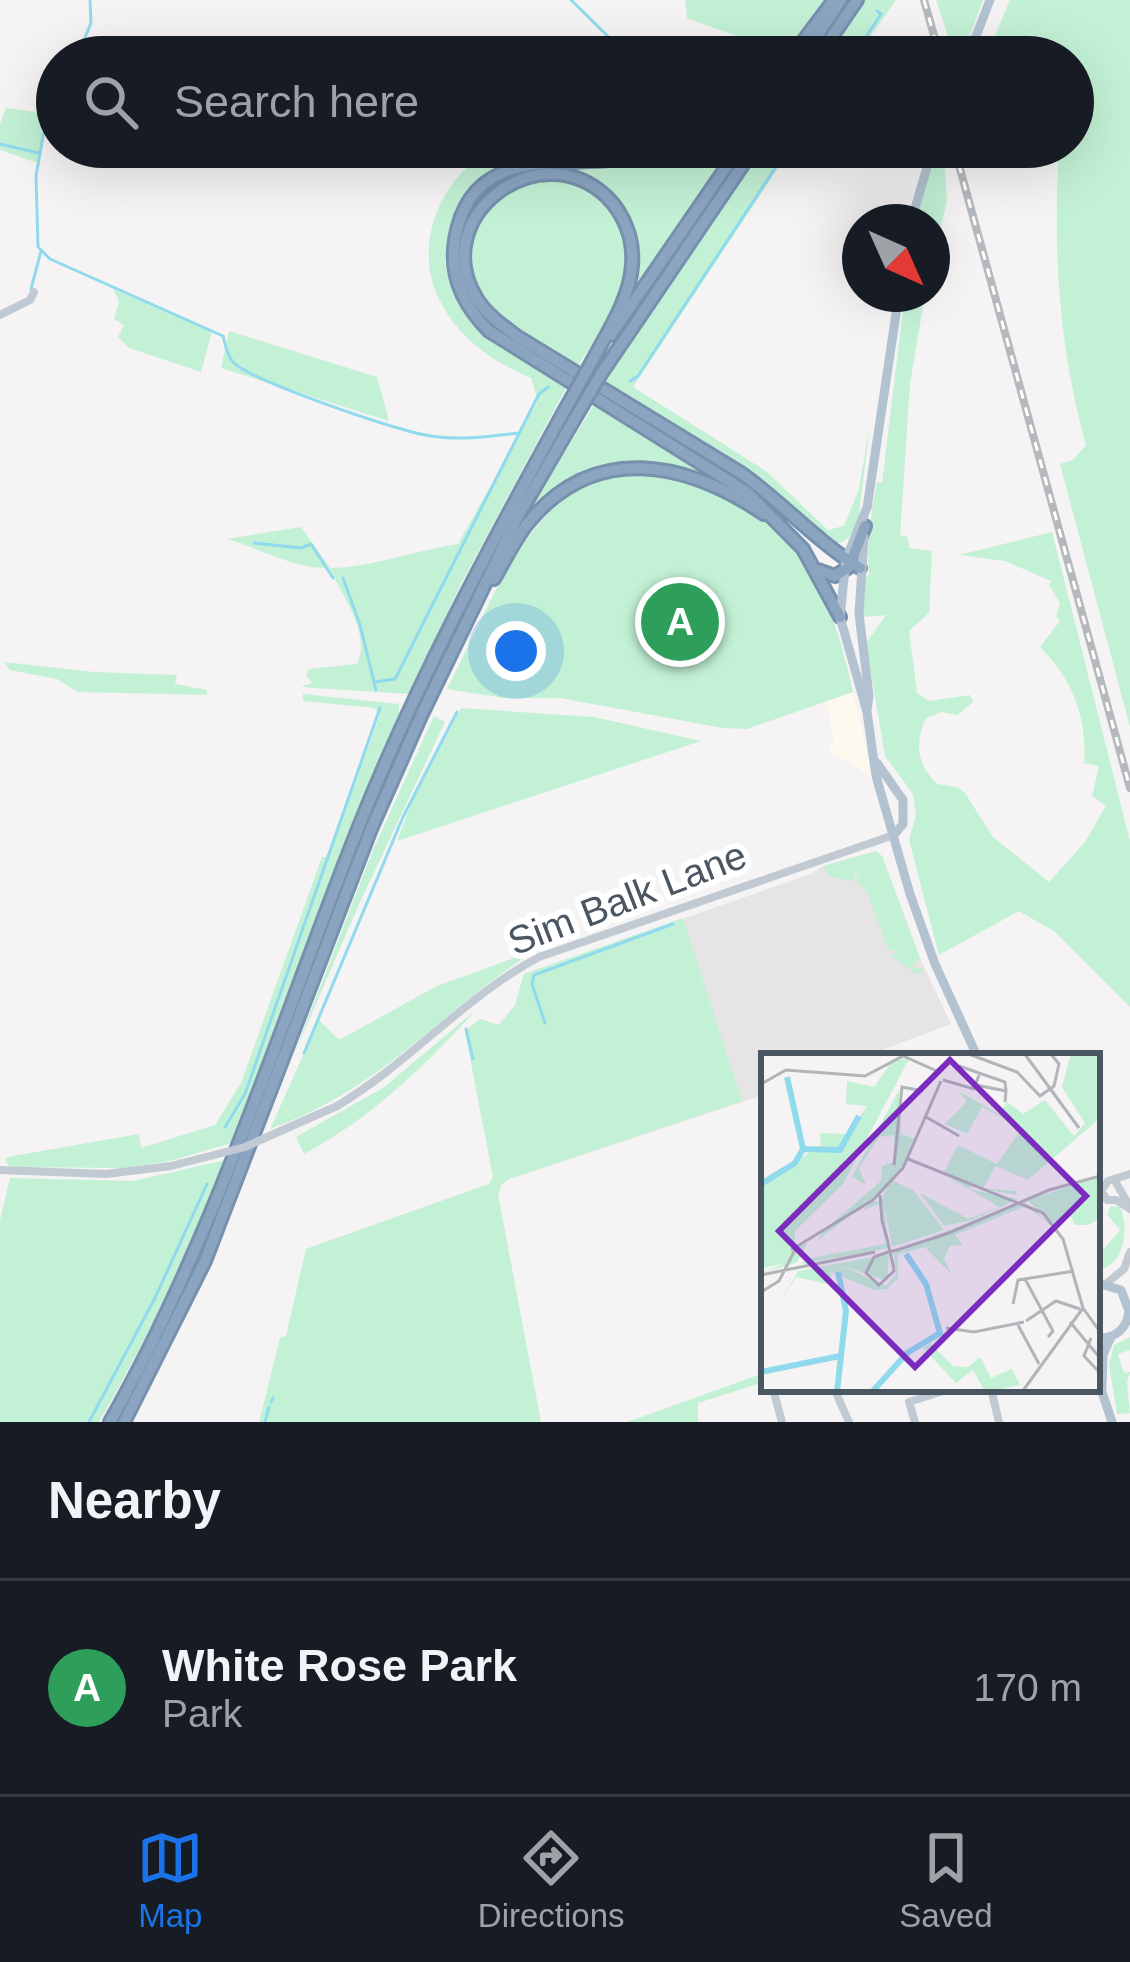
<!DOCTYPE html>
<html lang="en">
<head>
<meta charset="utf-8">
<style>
  :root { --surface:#171b24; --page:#20242c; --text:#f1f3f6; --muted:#9ea1a6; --line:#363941; --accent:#1a73e8 }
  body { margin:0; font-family:Helvetica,sans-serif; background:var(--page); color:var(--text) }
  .compass { position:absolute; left:842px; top:204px; width:108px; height:108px; border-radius:50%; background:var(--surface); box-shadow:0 12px 48px #0002; rotate:135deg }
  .you { position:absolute; left:516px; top:651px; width:42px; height:42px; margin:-30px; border:9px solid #fff; border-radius:50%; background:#1a73e8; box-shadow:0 0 0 18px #1a73e833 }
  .badge { display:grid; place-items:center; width:78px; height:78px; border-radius:50%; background:var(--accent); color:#fff; font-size:39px; font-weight:700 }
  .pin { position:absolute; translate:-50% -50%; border:6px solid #fff; box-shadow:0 3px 12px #0006 }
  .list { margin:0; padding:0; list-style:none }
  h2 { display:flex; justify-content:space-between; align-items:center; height:156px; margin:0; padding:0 48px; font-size:51px }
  h2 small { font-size:39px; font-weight:400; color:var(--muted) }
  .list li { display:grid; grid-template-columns:78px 1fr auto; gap:36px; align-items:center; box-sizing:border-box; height:216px; padding:0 48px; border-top:3px solid var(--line) }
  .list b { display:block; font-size:45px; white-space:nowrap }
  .list p { margin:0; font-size:39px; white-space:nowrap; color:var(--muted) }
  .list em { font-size:39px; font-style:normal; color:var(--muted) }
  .icon { flex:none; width:66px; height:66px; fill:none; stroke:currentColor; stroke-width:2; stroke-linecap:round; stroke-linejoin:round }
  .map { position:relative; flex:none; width:1130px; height:1422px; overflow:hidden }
  .search { position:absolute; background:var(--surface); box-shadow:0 12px 48px #0002; left:36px; right:36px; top:36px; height:132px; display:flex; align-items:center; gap:30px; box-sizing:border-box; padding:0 42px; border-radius:66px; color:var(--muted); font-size:45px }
  .sheet { height:372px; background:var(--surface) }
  nav { display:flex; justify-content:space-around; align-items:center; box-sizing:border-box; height:168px; border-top:3px solid var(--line); background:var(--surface); font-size:33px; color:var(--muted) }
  nav a { display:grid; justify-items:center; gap:6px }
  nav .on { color:var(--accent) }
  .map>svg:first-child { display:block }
  .commercial { fill:#fdf9ef }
  .education { fill:#e6e4e5 }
  .green { fill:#c3f1d5 }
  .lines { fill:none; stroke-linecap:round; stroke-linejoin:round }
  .stream { stroke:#90daee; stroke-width:3 }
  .highway-casing { stroke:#7690ad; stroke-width:16 }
  .minor { stroke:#c1cad2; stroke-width:8 }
  .major { stroke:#b3c2d1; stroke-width:9 }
  .highway { stroke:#8ba5c1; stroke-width:10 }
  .rail-casing { stroke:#b5b8bd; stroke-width:8 }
  .rail { stroke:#fff; stroke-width:3; stroke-dasharray:9; stroke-linecap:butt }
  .highway-bridge-casing { stroke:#7690ad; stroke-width:16; stroke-linecap:butt }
  .minor-bridge { stroke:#c1cad2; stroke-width:8 }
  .highway-bridge { stroke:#8ba5c1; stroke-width:10 }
  .labels { text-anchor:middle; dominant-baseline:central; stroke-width:12; stroke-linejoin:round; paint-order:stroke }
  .street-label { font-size:39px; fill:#4a5661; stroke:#fff }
  .inset-river { fill:none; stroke:#90daee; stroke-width:6 }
  .inset-road { fill:none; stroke:#b1b4b9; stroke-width:3 }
  .view { fill:#7b2cbf; fill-opacity:0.15; stroke:#7b2cbf; stroke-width:6 }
  .inset-edge { fill:none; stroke:#4a5661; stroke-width:6 }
</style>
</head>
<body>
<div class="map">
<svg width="1130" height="1422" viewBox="0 0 1130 1422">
  <rect width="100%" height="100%" fill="#f5f3f3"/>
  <!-- commercial -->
  <path class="commercial" d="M853 692 873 779 850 762 831 754 829 744 834 741 826 701Z"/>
  <!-- education -->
  <path class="education" d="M876 851 882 856 920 958 951 1024 866 1056H764V1095L509 1179 501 1185 498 1195 526 1345 267 1422 306 1249 489 1184 493 1177 465 1031 480 1019 499 1025 515 1005 524 974 811 874 823 866Z"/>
  <!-- green -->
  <path class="green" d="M685 0H824L781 57H737L750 41 687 18Z
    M864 0H896L856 57H824Z
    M936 0H983L962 57H955Z
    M1010 0H1130V727L1060 464 1073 460 1086 445C1058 345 1053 250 1059 147H1073V57H986Z
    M6 108 45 113 38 163 0 150V125Z
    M498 147H645C605 153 551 145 517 157 493 166 475 184 462 205 406 295 504 347 567 386L462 582 409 694 301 687 312 683 306 675 309 669 357 664C372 635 342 595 329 568 294 569 261 549 227 539L301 527 330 568C368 568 418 550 458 544L538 401 531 378C493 362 458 338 439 299 411 244 443 170 498 147Z
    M682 147H730L630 295C646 225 623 181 550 166L620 164Z
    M761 147H792L633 387 766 471 828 530 844 526 859 489 870 424 859 515C856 526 850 543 837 543 817 543 780 497 765 484 722 448 653 414 604 384Z
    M944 151 947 201 932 263V222H920L919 209 935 152Z
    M550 177C572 180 592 187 607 205 649 255 611 320 577 366 546 346 508 329 485 300 477 290 474 278 473 265 467 214 503 185 550 177Z
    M113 289 212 332 201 372 129 348 118 337 124 325 114 319 119 301Z
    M905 294H925L910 384 900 535 908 537 909 548 932 551 929 613 909 631 917 693 929 701 970 695 973 702 957 715 941 712 926 718C914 742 917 765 937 784L957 787 965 793 993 837 1049 882 1085 842 1106 806 1092 796 1099 766 1084 763C1087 717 1073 680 1040 647L1060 621 1056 617 1060 603 1049 585 1051 581 1005 561 959 555 1052 532 1130 841V1007L1055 932 1019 911 939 955 909 840 916 815 913 794 885 756 866 643 886 615 862 617 864 577 869 575C866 543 871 515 877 482L882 483Z
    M229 331 377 377 389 421 221 368Z
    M595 403 718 477 717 481C635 446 571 467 515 533Z
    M665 472C788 510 827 571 853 692L747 729 723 728 560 698H504L447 689C479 628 515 530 574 492 601 475 634 473 665 472Z
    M4 662 94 672 177 675 175 684 207 690V695L78 692 57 679 10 670Z
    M303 694 399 704V721L337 866 235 1142 170 1161 124 1168 9 1167 5 1159 13 1156 139 1134 141 1148 215 1125 241 1083 322 857H328L380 715 375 708 303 701Z
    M461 708 594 717 701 741 397 841 411 804Z
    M434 716 445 722 360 902 292 1060 373 850Z
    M876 851 882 856 920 958 913 965 915 969 924 968 918 975 891 956 898 950 889 951 866 890 857 882V874L864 871 855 872V881L830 877 823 866Z
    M683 918 742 1101 509 1179 501 1185 498 1195 541 1422H259L280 1338 286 1336 306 1249 489 1184 493 1177 465 1031 480 1019 499 1025 515 1005 524 974Z
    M536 950C439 1012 384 1088 270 1129L319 1020 339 1040 437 986Z
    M476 1010C426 1065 370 1119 304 1154L296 1137 383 1088Z
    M226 1160C190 1251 148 1337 99 1422H0V1220L10 1178 133 1181Z
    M1111 1206 1120 1207C1130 1228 1124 1267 1097 1270V1251L1103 1250 1120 1230 1107 1214Z
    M1130 1337V1350L1118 1354 1124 1373 1130 1372 1127 1383 1130 1413 1117 1414 1109 1365 1114 1345Z
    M764 1373V1382L698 1403V1422H627Z"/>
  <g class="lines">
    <!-- stream -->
    <path class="stream" d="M571 0 629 57
      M77 57 91 23 90 0
      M853 57 881 14 877 11
      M57 90 47 114 36 176 38 247 50 259 223 336C225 343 227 356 233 362 249 380 395 430 425 435 455 441 488 437 518 433
      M0 144 39 153
      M31 289 41 251
      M630 381 638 376 789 147
      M254 543 301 548 311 544 333 578
      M343 578 360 625 376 690
      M375 682 395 679 539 394 548 387
      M545 1023 532 984 534 975 673 924
      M466 1029 473 1059
      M304 1053 403 817 457 712
      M225 1127 245 1094 380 708
      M271 1402 273 1398
      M89 1422 155 1298 207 1184
      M265 1422 269 1407"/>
    <!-- highway casing -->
    <g class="highway-casing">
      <path id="highway" d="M791 57 834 0
        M803 57 841 0
        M818 57 857 0
        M672 147C652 154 631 158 609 160 546 165 469 152 455 240 449 276 464 306 489 331L748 493 803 549 840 617
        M611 335 740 147
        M589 367C605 336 630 300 632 265 634 240 625 215 607 197 539 132 426 217 477 299 487 315 503 326 518 337L741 473C783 503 816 541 860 568
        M601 374 755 147
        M818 570 835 576 849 567 865 526
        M494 579C505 560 515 539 528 523 595 441 687 462 764 514
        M110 1422C217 1233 280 1025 360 824 417 682 489 548 562 415
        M124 1422 205 1261 371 829 421 716 518 516 574 420"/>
    </g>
    <!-- minor -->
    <path class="minor" d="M0 315 30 300 34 292
      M893 1056H916
      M337 1106C412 1061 464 997 539 957L894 835
      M0 1170 106 1174 171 1166
      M1130 1174 1108 1181 1101 1191 1107 1200H1116L1130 1209
      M1115 1181 1130 1207
      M1107 1283 1124 1269 1130 1252
      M773 1389 782 1422
      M991 1389 999 1422
      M837 1395 849 1422
      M915 1422 909 1402 949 1389"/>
    <!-- major -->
    <path class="major" d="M968 57 990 0
      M911 222 933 147
      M868 505 846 559 840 617 867 712 876 776 910 894 935 964 977 1056
      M867 508 899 294
      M864 537 859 614 869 695 867 711
      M877 763 903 800V824L894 835
      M1097 1283 1121 1290 1129 1311C1127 1329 1115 1339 1097 1338
      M1097 1377 1112 1422
      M1102 1388 1103 1355 1111 1337"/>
    <!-- highway -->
    <use href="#highway" class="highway"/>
    <!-- rail casing -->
    <g class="rail-casing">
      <path id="rail" d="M924 0 940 57
        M954 147 1130 788"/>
    </g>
    <!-- rail -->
    <use href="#rail" class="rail"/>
    <!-- highway-bridge casing -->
    <g class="highway-bridge-casing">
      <path id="highway-bridge" d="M562 415 589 367
        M574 420 601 374"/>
    </g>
    <!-- minor-bridge -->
    <path class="minor-bridge" d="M171 1166 245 1147 337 1106"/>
    <!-- highway-bridge -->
    <use href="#highway-bridge" class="highway-bridge"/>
  </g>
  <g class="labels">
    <!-- street labels -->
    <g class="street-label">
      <text transform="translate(627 898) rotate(-21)">Sim Balk Lane</text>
    </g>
  </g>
  <!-- overview -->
  <g transform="translate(761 1053)">
    <rect width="339" height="339" fill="#f5f3f3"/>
    <path d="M310 0H339V65L267 127 235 113 222 135 255 138V142L218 135 217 131 207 136 257 146 211 167 183 173 159 140 208 166 238 154 182 121 197 92 236 111 261 75 221 54 206 81 184 71 206 48 197 38 238 61 246 49 262 61 284 47 313 83 324 70 301 34ZM148 6 82 131 34 178V196L46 190 40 203 35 210 0 220 23 211 0 215V131L60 92 59 80 85 81 93 72 106 53 85 51 86 28 113 34 132 7ZM138 37 140 81 156 86 133 128 152 137 183 177 131 194 123 149 127 195 41 211 64 176 120 128 121 113 135 108 133 82 118 84 98 115 105 132 91 124ZM127 133 120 148 112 149 100 158 118 151 124 191 45 206 56 188ZM339 124V166L327 172H314L309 162 294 171 266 147ZM263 148 291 173 264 153 194 182 202 193 189 192 183 206 191 222 164 194 137 201V225L126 236 113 237 70 219 71 232 35 224 19 250 37 218 128 201 126 228 79 212 125 233 135 221 132 199ZM169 290 192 313 207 314 219 304 230 325 251 316 259 332 224 339 212 317 195 330 162 295Z" fill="#c3f1d5" fill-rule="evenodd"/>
    <path class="inset-river" d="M26 24 42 96M0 131 34 110 42 96 79 97 98 63M0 319 79 303M76 339 85 258 77 219M111 339 146 300 179 280 165 231 145 201"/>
    <path class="inset-road" d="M205 0 256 19 279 43 293 33 298 11 289 0M263 0 318 75M198 13 244 29 245 38M182 27 213 36 218 22M0 31 25 17 104 23 142 3 178 19M215 32 245 38 244 49M165 64 198 83M147 106 282 160 302 186 322 255 337 276M133 112 141 34 162 38M119 142 121 168 126 185 130 203 131 208 132 211 133 218 118 232 105 220 113 204 127 199 136 197 151 192 176 184 190 179 288 137 339 123M110 149 142 115 180 28M30 197 112 147M0 222 114 199M264 226 292 278 287 284M0 239 18 228 34 197M252 251 257 227 313 218M265 268 295 248 319 256M309 269 339 305M257 272 278 311M185 275 213 279 263 269M330 285 323 303 339 320M261 339 322 255"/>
    <path class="view" d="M189 7 325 143 154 314 18 178Z"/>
    <rect width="339" height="339" class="inset-edge"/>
  </g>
</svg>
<svg class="compass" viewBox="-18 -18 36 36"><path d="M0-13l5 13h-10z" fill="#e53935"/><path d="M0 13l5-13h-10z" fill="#9ea1a6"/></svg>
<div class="you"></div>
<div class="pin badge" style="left:680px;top:622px;background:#2e9e5b">A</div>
<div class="search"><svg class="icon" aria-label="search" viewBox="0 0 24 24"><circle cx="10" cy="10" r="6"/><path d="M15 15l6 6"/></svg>Search here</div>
</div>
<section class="sheet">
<h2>Nearby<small></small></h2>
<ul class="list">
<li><span class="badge" style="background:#2e9e5b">A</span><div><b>White Rose Park</b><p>Park</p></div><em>170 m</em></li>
</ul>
</section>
<nav>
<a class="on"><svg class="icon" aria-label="map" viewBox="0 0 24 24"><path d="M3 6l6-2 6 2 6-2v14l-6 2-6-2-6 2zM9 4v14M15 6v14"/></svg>Map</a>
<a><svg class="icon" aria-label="directions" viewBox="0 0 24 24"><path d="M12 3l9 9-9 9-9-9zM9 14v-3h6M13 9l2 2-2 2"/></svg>Directions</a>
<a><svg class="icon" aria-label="saved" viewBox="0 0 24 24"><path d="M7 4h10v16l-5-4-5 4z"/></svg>Saved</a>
</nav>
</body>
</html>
